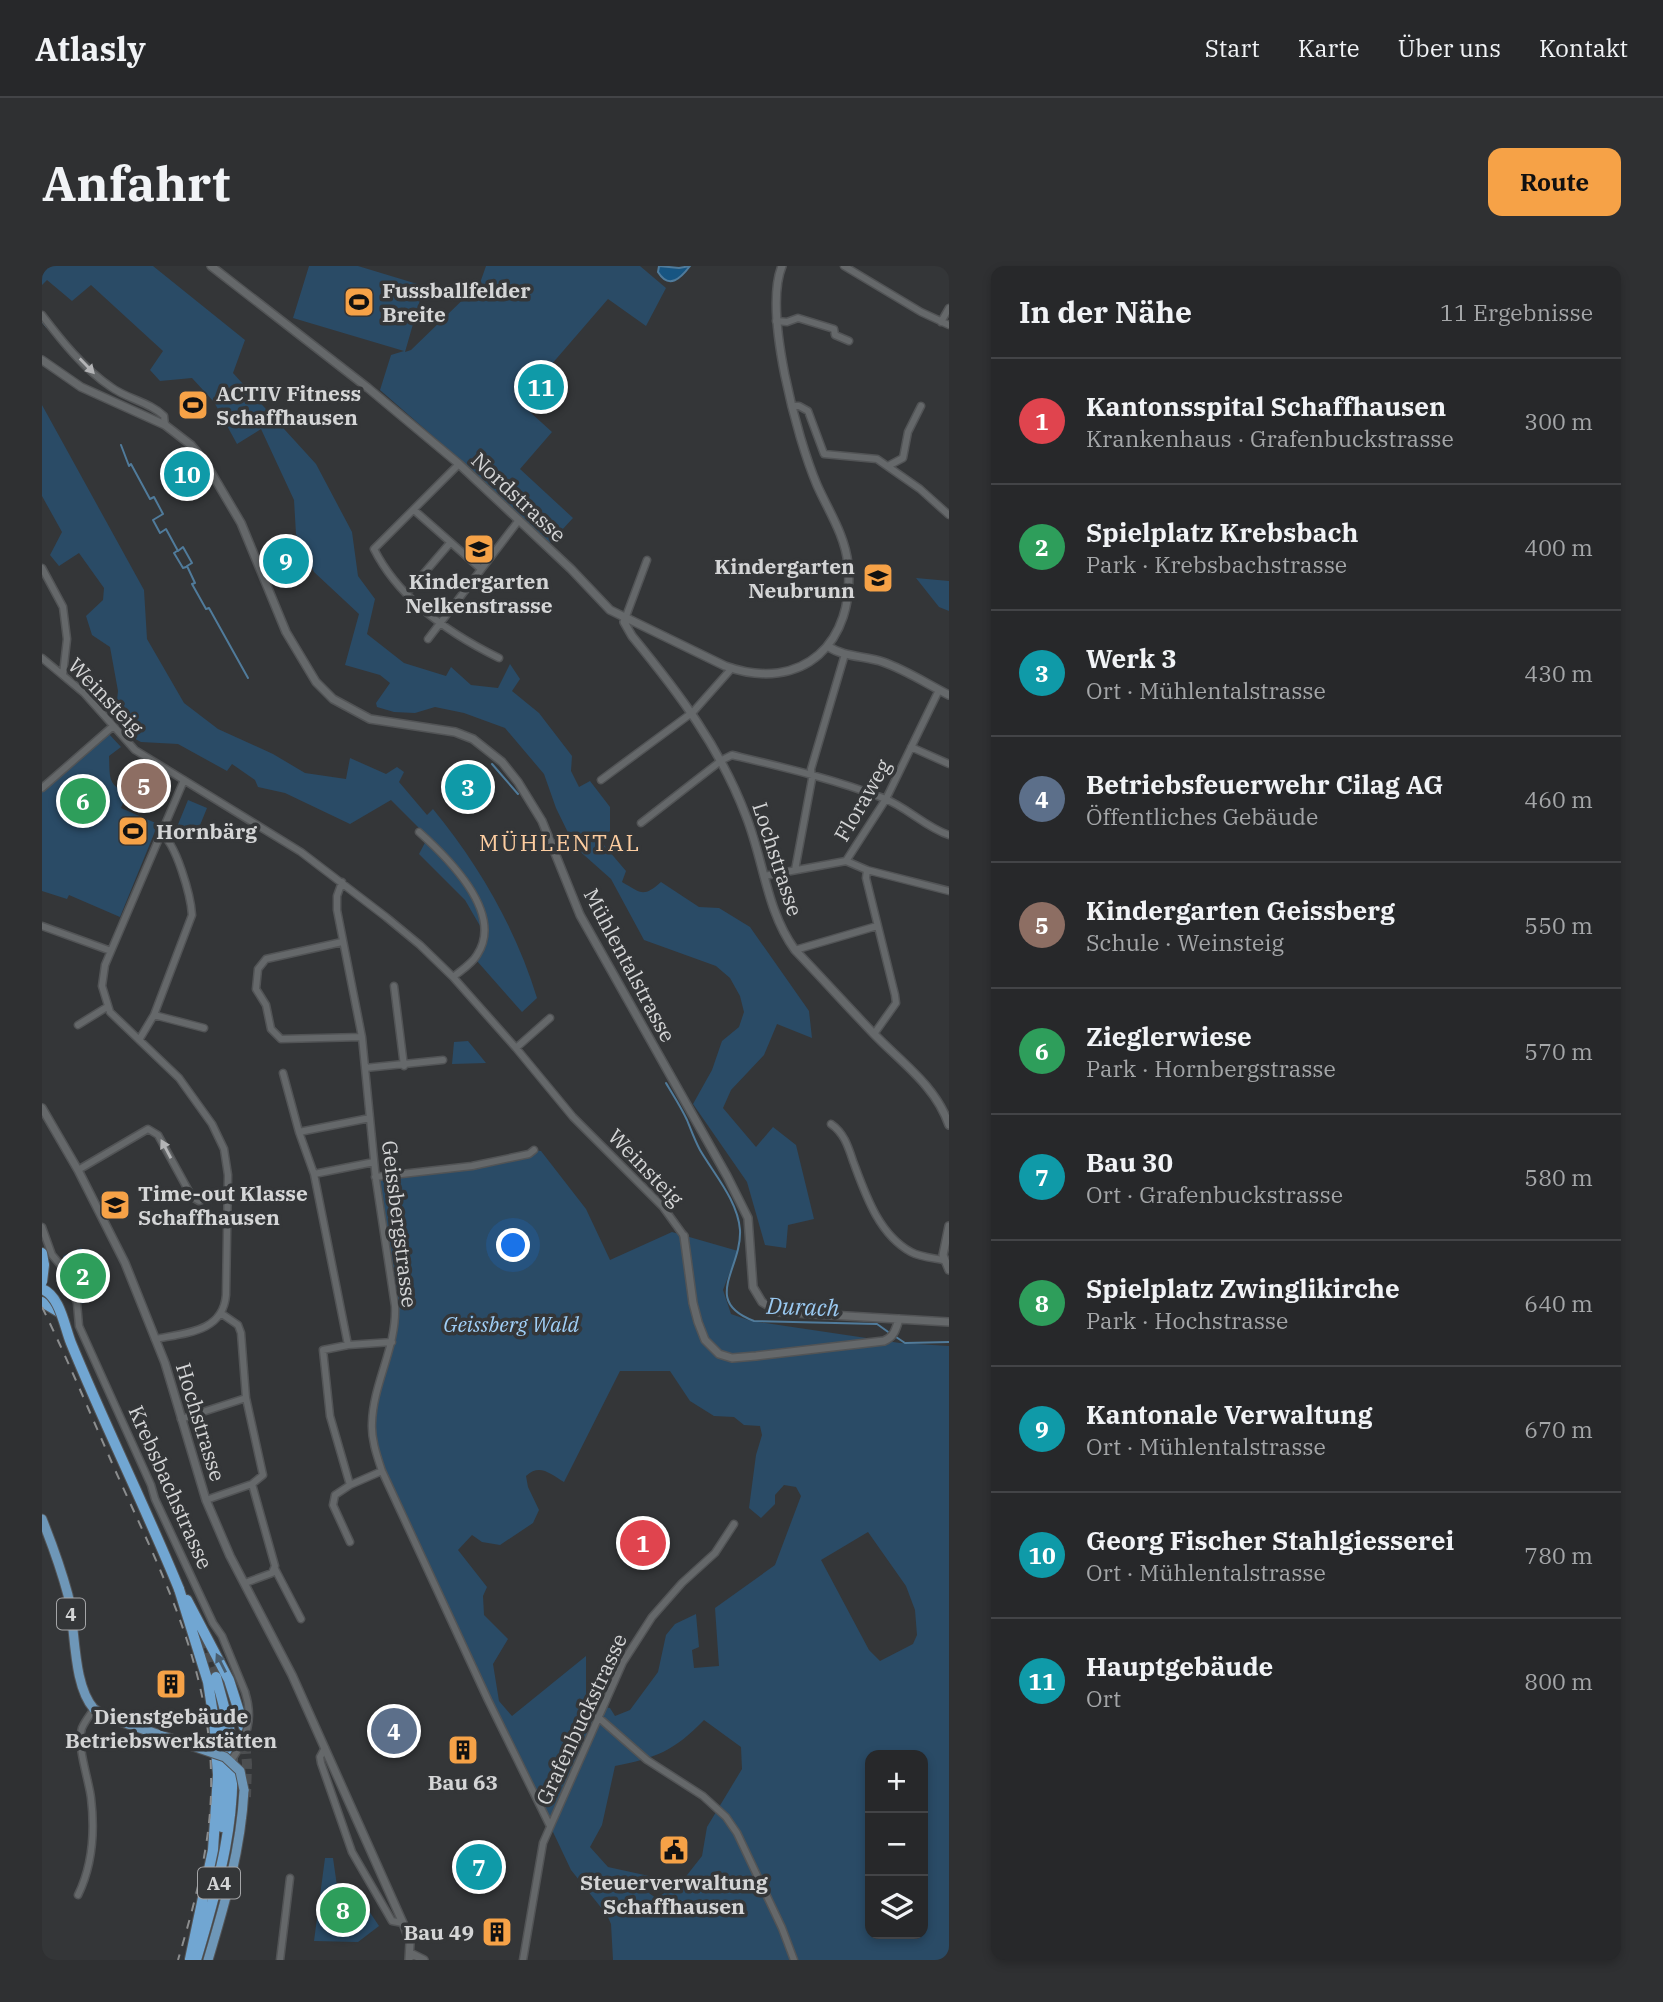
<!DOCTYPE html>
<html lang="de">
<head>
<meta charset="utf-8">
<style>
  :root { --surface:#27282a; --page:#2f3032; --text:#f1f3f6; --muted:#a4a6a8; --line:#434447; --accent:#f6a247 }
  body { margin:0; font-family:"IBM Plex Serif",serif; background:var(--page); color:var(--text) }
  .controls { position:absolute; right:21px; bottom:21px; display:grid; overflow:hidden; border-radius:14px; box-shadow:0 4px 10px #0003 }
  .controls button { width:63px; height:63px; display:grid; place-items:center; padding:0; border:0; border-bottom:2px solid var(--line); background:var(--surface); color:var(--text); font:35px sans-serif }
  .you { position:absolute; left:472px; top:980px; width:24px; height:24px; margin:-18px; border:5px solid #fff; border-radius:50%; background:#1a73e8; box-shadow:0 0 0 10px #1a73e833 }
  .badge { display:grid; place-items:center; width:46px; height:46px; border-radius:50%; background:var(--accent); color:#fff; font-size:23px; font-weight:700 }
  .pin { position:absolute; translate:-50% -50%; border:4px solid #fff; box-shadow:0 2px 7px #0006 }
  .list { margin:0; padding:0; list-style:none }
  h2 { display:flex; justify-content:space-between; align-items:center; height:91px; margin:0; padding:0 28px; font-size:30px }
  h2 small { font-size:23px; font-weight:400; color:var(--muted) }
  .list li { display:grid; grid-template-columns:46px 1fr auto; gap:21px; align-items:center; box-sizing:border-box; height:126px; padding:0 28px; border-top:2px solid var(--line) }
  .list b { display:block; font-size:26px; white-space:nowrap }
  .list p { margin:0; font-size:23px; white-space:nowrap; color:var(--muted) }
  .list em { font-size:23px; font-style:normal; color:var(--muted) }
  .icon { flex:none; width:38px; height:38px; fill:none; stroke:currentColor; stroke-width:2; stroke-linecap:round; stroke-linejoin:round }
  .map { position:relative; flex:none; width:907px; height:1694px; overflow:hidden; border-radius:14px }
  header { display:flex; align-items:center; gap:42px; box-sizing:border-box; height:98px; padding:0 35px; background:var(--surface); border-bottom:2px solid var(--line) }
  header strong { font-size:33px }
  nav { display:flex; gap:38px; margin-inline-start:auto; font-size:24px }
  .intro { display:flex; align-items:center; justify-content:space-between; box-sizing:border-box; height:168px; padding:0 42px }
  h1 { margin:0; font-size:49px }
  .button { padding:18px 32px; border-radius:14px; background:var(--accent); color:#111; font-size:24px; font-weight:700 }
  main { display:flex; gap:42px; padding:0 42px }
  aside { flex:1; background:var(--surface); border-radius:14px; box-shadow:0 4px 10px #0003 }
  .map>svg:first-child { display:block }
  .green { fill:#2a4b66; fill-rule:evenodd }
  .water { fill:#175582; stroke:#507b9b; stroke-width:2 }
  .lines { fill:none; stroke-linecap:round; stroke-linejoin:round }
  .stream { stroke:#507b9b; stroke-width:2 }
  .trunk-tunnel { stroke:#4c4e50; stroke-width:10; stroke-dasharray:10 5; stroke-linecap:butt }
  .minor-casing { stroke:#525456; stroke-width:9 }
  .tertiary-casing { stroke:#525456; stroke-width:10 }
  .primary-casing { stroke:#525456; stroke-width:11 }
  .trunk-casing { stroke:#525456; stroke-width:12 }
  .minor { stroke:#65686a; stroke-width:6 }
  .tertiary { stroke:#65686a; stroke-width:7 }
  .primary { stroke:#6e97b8; stroke-width:9 }
  .trunk { stroke:#71a6d2; stroke-width:10 }
  .rail { stroke:#8b8d8e; stroke-width:2; stroke-dasharray:9 9; stroke-linecap:butt }
  .minor-bridge-casing { stroke:#525456; stroke-width:9; stroke-linecap:butt }
  .primary-bridge-casing { stroke:#525456; stroke-width:11; stroke-linecap:butt }
  .trunk-bridge-casing { stroke:#525456; stroke-width:12; stroke-linecap:butt }
  .minor-bridge { stroke:#65686a; stroke-width:6 }
  .primary-bridge { stroke:#6e97b8; stroke-width:9 }
  .trunk-bridge { stroke:#71a6d2; stroke-width:10 }
  .oneway { fill:#b3b4b6 }
  .oneway2 { fill:#495d6e }
  .labels { text-anchor:middle; dominant-baseline:central; stroke-width:7; stroke-linejoin:round; paint-order:stroke }
  .shield { fill:#343638; stroke:#a4a5a7; stroke-width:2 }
  .shield-label { font-size:19px; font-weight:bold; fill:#d4d5d6 }
  .poi-label { font-size:21px; font-weight:bold; fill:#d4d5d6; stroke:#343638; text-anchor:start }
  .street-label { font-size:21px; fill:#d4d5d6; stroke:#343638 }
  .park-label { font-size:21px; font-style:italic; fill:#a0cff7; stroke:#343638 }
  .neighbourhood-label { font-size:23px; letter-spacing:2px; fill:#fdcda0; stroke:#343638 }
  .water-label { font-size:23px; font-style:italic; fill:#9ac9f1; stroke:#343638 }
</style>
</head>
<body>
<header>
<strong>Atlasly</strong>
<nav><a>Start</a><a>Karte</a><a>Über uns</a><a>Kontakt</a></nav>
</header>
<div class="intro"><h1>Anfahrt</h1><a class="button">Route</a></div>
<main>
<div class="map">
<svg width="907" height="1694" viewBox="0 0 907 1694">
  <rect width="100%" height="100%" fill="#343638"/>
  <!-- green -->
  <path class="green" d="M0 0H111L203 74 191 107 274 198 310 266 316 310 333 333 325 368 362 397 404 410 409 401 429 419 456 422 468 398 478 413 470 425 497 447 530 490 529 505 537 521 548 515 568 541V565L558 571 561 578 584 605 580 616C599 627 601 632 619 616L657 641 677 642 708 661 767 745 770 772 735 758 722 789 689 824 681 842 714 881 731 861 754 879 772 953 746 959 744 982 723 979 705 916 651 838 670 804 680 775 697 761 702 746 698 730 688 712 674 700 602 674 569 613 533 581 514 542 502 508 463 462 422 447 393 441 373 447 352 446 335 441 334 437 348 417 338 409 303 399 317 348 272 306 254 268 252 234 219 163 195 178 172 136 150 112 118 115 108 104 121 85 49 19 30 35 5 14 0 19Z
    M267 0H316L382 20 363 86 369 84 438 17 444 0H598L624 22 604 60 566 33 477 136 510 166 478 203 531 252 507 278 423 198 338 124 349 89 362 85 251 52Z
    M0 139 102 324 105 373 142 437 176 463 231 488 263 507 304 513 308 492 344 508 355 501 362 506 357 516 385 549 391 543C437 599 474 663 495 732L480 746 435 695 445 672 423 634 377 588 386 571 349 534 308 558 243 527 216 521 213 514 190 498 185 505 136 478 99 476 86 469 73 454 76 425 68 381 50 369 44 350 61 334 62 322 37 287 17 300 8 289 20 266 0 230Z
    M874 312 907 315V345L897 341Z
    M66 467 79 481 67 490C68 510 65 519 85 527L79 542 116 558 78 651 27 629 25 633 0 625V525Z
    M146 534 165 542 154 569 135 561Z
    M426 775 444 797 410 798 412 776Z
    M492 884 499 885 544 943 568 994 630 966 696 985 681 1024 689 1048 709 1055 858 1077 907 1080V1694H571L569 1658 565 1649 529 1604 340 1205 329 1159 353 1060 333 911 430 900ZM578 1105H628L648 1135 672 1150 692 1151 702 1159 718 1160 720 1169 714 1189 707 1242 719 1252 733 1238V1229L742 1219 754 1221 759 1230 733 1299 673 1342 677 1400 652 1402 650 1384 657 1381 654 1348 633 1358 624 1369 616 1406 588 1444 573 1450 568 1442 544 1438V1390L470 1450 457 1435 451 1398 466 1373 442 1349 441 1330 445 1321 416 1284 430 1269 440 1276 458 1279 491 1257 497 1244 486 1221 484 1210C498 1197 508 1208 522 1216ZM826 1266 864 1320 873 1344 875 1369 871 1378 838 1395 827 1384 779 1294ZM662 1454 699 1481 700 1503 665 1561 660 1590 638 1618 614 1632 604 1625 607 1610 566 1601 548 1581 560 1559 573 1500C614 1492 632 1485 662 1454ZM828 1489H881V1668H828Z
    M39 982C50 991 48 996 49 1008 49 1015 54 1024 57 1031L39 1038 29 1011 34 1009 31 1003 26 1004 21 990Z
    M283 1592H291L296 1627 311 1621 337 1660 316 1676 272 1675Z"/>
  <!-- water -->
  <path class="water" d="M617 0 637 2 648 0C639 12 627 24 616 6Z"/>
  <g class="lines">
    <!-- stream -->
    <path class="stream" d="M0 55 5 61
      M79 179 87 200 89 198 108 233 112 231 121 248 111 254 118 267 124 263 136 285 141 281 150 297 145 300 153 317 150 318 164 343 167 342 206 412
      M135 285 132 287 141 302 144 301
      M450 498 476 528
      M624 817C631 829 639 841 645 854 649 864 653 875 658 884 672 908 696 935 698 964 700 1003 659 1035 712 1055L835 1058 849 1068
      M854 1071 863 1077 907 1076"/>
    <!-- trunk-tunnel -->
    <path class="trunk-tunnel" d="M162 1372 174 1411
      M202 1463 205 1498 204 1531"/>
    <!-- minor casing -->
    <g class="minor-casing">
      <path id="minor" d="M802 0 879 46 907 59
        M0 49C19 74 42 103 69 121 85 133 108 136 122 150L123 159
        M734 55 745 56 756 52 792 63 793 69 807 75
        M899 56 907 42
        M751 140H757L766 145 782 188 835 193 878 223 907 249
        M417 198 332 283C357 333 408 368 457 392
        M846 200 861 192 866 166 879 140
        M372 244 439 303
        M0 302 21 341 25 373 21 408
        M365 327 408 277
        M583 353 605 294
        M386 373 477 254
        M0 392 42 427 93 484 259 586 344 651 378 679 411 711 474 782 531 851 621 941 642 970
        M869 481 907 498
        M559 514 651 446 690 402
        M0 522 70 461
        M599 557 680 494 690 489C740 501 792 513 841 532 865 541 883 561 907 569
        M377 566C405 591 463 647 435 689 430 698 418 705 411 711
        M753 604 770 513 769 503 803 388
        M825 604 907 625
        M722 610 804 595
        M300 616 295 630V644L320 771 334 914 353 1040C355 1081 331 1117 330 1157 329 1173 335 1190 340 1205L446 1434 508 1560
        M0 660 69 685
        M300 676 224 693 216 703 214 723 224 739 229 763 239 773 320 771
        M753 684 835 660
        M352 720 362 800
        M112 749 162 762
        M36 759 65 741
        M832 768 854 737 853 729 824 612 825 604 804 595 844 533 897 424
        M97 774 112 749 150 649C149 631 134 575 118 567
        M474 782 508 752
        M323 802 401 794
        M241 807 257 866 272 908
        M789 858C802 867 806 880 811 895 823 927 836 968 869 986 878 991 891 992 901 994
        M257 866 328 852
        M36 904 106 863 116 869 150 931 157 935 179 927 185 931
        M333 911 430 900 487 888 492 884
        M0 961 10 989 22 1003 35 1037 37 1060 109 1219 113 1233 171 1357 180 1370 203 1426
        M180 1048 196 1059 199 1067 204 1132 221 1209 210 1218
        M113 1073C144 1067 181 1066 184 1029L186 909 182 883 170 858 137 812 68 746 60 720 63 699 142 514
        M306 1079 272 908 332 896
        M139 1153 204 1132
        M308 1219 288 1150 281 1084 306 1079 350 1076
        M164 1234 210 1218 233 1300 230 1307 203 1317
        M308 1276 291 1239 293 1229 308 1219 340 1205
        M233 1303 259 1353
        M556 1451 605 1494 661 1530 684 1551 695 1567 740 1662 752 1694
        M283 1482 278 1491 279 1497 310 1586 350 1655 361 1657
        M36 1629C50 1600 53 1565 49 1532 47 1514 34 1479 40 1462 43 1455 48 1449 52 1443
        M238 1694 248 1612
        M481 1694 501 1577 581 1396 610 1351 640 1317 673 1287 692 1258"/>
    </g>
    <!-- tertiary casing -->
    <g class="tertiary-casing">
      <path id="tertiary" d="M169 0 326 122 417 198 529 303 568 344 683 400C761 428 814 376 806 298 803 269 786 244 775 219 755 172 721 46 740 0
        M0 94 39 121 123 159 149 179 163 196 199 257 244 366 274 416 291 433 328 453 413 466 431 473 460 496 476 516 500 555 538 649 685 910 706 952 711 1021 720 1036 737 1046 907 1056
        M583 353 582 356 590 370C636 426 678 481 704 550 722 595 724 644 753 684 780 712 805 740 832 768 859 796 894 820 907 859
        M787 381C802 391 824 390 841 396 864 404 885 418 907 429
        M0 842 36 904 83 997 123 1097 164 1234 188 1290 250 1409 361 1657 368 1676 367 1694
        M907 960 901 989 907 1004
        M642 970 651 1037 656 1056 663 1074 677 1088 690 1092 714 1090 842 1075C852 1071 854 1063 857 1053
        M368 1687 382 1694"/>
    </g>
    <!-- primary casing -->
    <g class="primary-casing">
      <path id="primary" d="M0 1253C10 1278 19 1303 26 1329 34 1362 30 1418 52 1443
        M166 1694C183 1637 199 1583 202 1524"/>
    </g>
    <!-- trunk casing -->
    <g class="trunk-casing">
      <path id="trunk" d="M0 987 2 999
        M0 1036 17 1046
        M137 1323 166 1416 172 1455 176 1509 171 1584 148 1693
        M145 1334 187 1414 202 1461
        M179 1450 183 1509 180 1561
        M154 1694C176 1620 198 1546 188 1468 185 1449 179 1430 174 1411"/>
    </g>
    <!-- minor -->
    <use href="#minor" class="minor"/>
    <!-- tertiary -->
    <use href="#tertiary" class="tertiary"/>
    <!-- primary -->
    <use href="#primary" class="primary"/>
    <!-- trunk -->
    <use href="#trunk" class="trunk"/>
    <!-- rail -->
    <path class="rail" d="M0 1041C28 1098 52 1157 78 1215 121 1309 167 1401 169 1507 171 1571 154 1633 136 1694"/>
    <!-- minor-bridge casing -->
    <g class="minor-bridge-casing">
      <path id="minor-bridge" d="M189 1495C205 1471 212 1454 203 1426"/>
    </g>
    <!-- primary-bridge casing -->
    <g class="primary-bridge-casing">
      <path id="primary-bridge" d="M52 1443 68 1452 183 1491 198 1505 202 1524"/>
    </g>
    <!-- trunk-bridge casing -->
    <g class="trunk-bridge-casing">
      <path id="trunk-bridge" d="M0 1016 2 999
        M0 1023C18 1030 22 1059 29 1077 63 1160 103 1240 137 1323"/>
    </g>
    <!-- minor-bridge -->
    <use href="#minor-bridge" class="minor-bridge"/>
    <!-- primary-bridge -->
    <use href="#primary-bridge" class="primary-bridge"/>
    <!-- trunk-bridge -->
    <use href="#trunk-bridge" class="trunk-bridge"/>
  </g>
  <!-- one-way arrows -->
  <defs><path id="oneway-solid" d="M-6-.8H1V-3.2L6.5 0L1 3.2V.8H-6Z" transform="scale(1.75)"/></defs>
  <g class="oneway">
    <use href="#oneway-solid" transform="translate(45 100) rotate(46)"/>
    <use href="#oneway-solid" transform="translate(124 883) rotate(-118)"/>
  </g>
  <use class="oneway2" href="#oneway-solid" transform="translate(179 1397) rotate(-117)"/>
  <!-- icons -->
  <defs>
    <g id="stadium-square" transform="scale(1.575)"><rect x="-9" y="-9" width="18" height="18" rx="4" fill="#f6a247" stroke="#343638"/><path d="M0-5a6.5 5 0 1 0 0 10a6.5 5 0 1 0 0-10ZM-3.5-1.8h7v3.6h-7Z" fill="#111"/></g>
    <g id="school-square" transform="scale(1.575)"><rect x="-9" y="-9" width="18" height="18" rx="4" fill="#f6a247" stroke="#343638"/><path d="M0-5L7-2L0 1L-7-2ZM-4 1L0 2.5L4 1V4Q0 6-4 4Z" fill="#111"/></g>
    <g id="building-square" transform="scale(1.575)"><rect x="-9" y="-9" width="18" height="18" rx="4" fill="#f6a247" stroke="#343638"/><path d="M-4-6H4V6H1V3H-1V6H-4ZM-2.5-4.3h1.7v1.8h-1.7ZM.8-4.3h1.7v1.8H.8ZM-2.5-1h1.7V.8h-1.7ZM.8-1h1.7V.8H.8Z" fill="#111"/></g>
    <g id="civic-square" transform="scale(1.575)"><rect x="-9" y="-9" width="18" height="18" rx="4" fill="#f6a247" stroke="#343638"/><path d="M-.6-6.5H3V-4.5H.6V-3L4-1V1h2V6H-6V1h2V-1L-.6-3ZM-1.2 2.5V6h2.4V2.5Z" fill="#111"/></g>
  </defs>
  <g fill-rule="evenodd">
    <use href="#stadium-square" x="317" y="36"/>
    <use href="#stadium-square" x="151" y="139"/>
    <use href="#school-square" x="437" y="283"/>
    <use href="#school-square" x="836" y="312"/>
    <use href="#stadium-square" x="91" y="565"/>
    <use href="#school-square" x="73" y="939"/>
    <use href="#building-square" x="129" y="1418"/>
    <use href="#building-square" x="421" y="1484"/>
    <use href="#civic-square" x="632" y="1584"/>
    <use href="#building-square" x="455" y="1666"/>
  </g>
  <g class="labels">
    <!-- shield labels -->
    <g class="shield">
      <rect x="15" y="1332.5" width="28" height="31" rx="5"/>
      <rect x="156" y="1601.5" width="42" height="31" rx="5"/>
    </g>
    <g class="shield-label">
      <text x="29" y="1348">4</text>
      <text x="177" y="1617">A4</text>
    </g>
    <!-- poi labels -->
    <g class="poi-label">
      <text x="340" y="24">Fussballfelder<tspan x="340" dy="24">Breite</tspan></text>
      <text x="174" y="127">ACTIV Fitness<tspan x="174" dy="24">Schaffhausen</tspan></text>
      <text x="813" y="300" text-anchor="end">Kindergarten<tspan x="813" dy="24">Neubrunn</tspan></text>
      <text x="437" y="315" text-anchor="middle">Kindergarten<tspan x="437" dy="24">Nelkenstrasse</tspan></text>
      <text x="114" y="565">Hornbärg</text>
      <text x="96" y="927">Time-out Klasse<tspan x="96" dy="24">Schaffhausen</tspan></text>
      <text x="129" y="1450" text-anchor="middle">Dienstgebäude<tspan x="129" dy="24">Betriebswerkstätten</tspan></text>
      <text x="421" y="1516" text-anchor="middle">Bau 63</text>
      <text x="632" y="1616" text-anchor="middle">Steuerverwaltung<tspan x="632" dy="24">Schaffhausen</tspan></text>
      <text x="432" y="1666" text-anchor="end">Bau 49</text>
    </g>
    <!-- street labels -->
    <g class="street-label">
      <text transform="translate(477 231) rotate(43)">Nordstrasse</text>
      <text transform="translate(64 430) rotate(46)">Weinsteig</text>
      <text transform="translate(820 534) rotate(-60)">Floraweg</text>
      <text transform="translate(736 593) rotate(72)">Lochstrasse</text>
      <text transform="translate(588 699) rotate(62)">Mühlentalstrasse</text>
      <text transform="translate(604 901) rotate(46)">Weinsteig</text>
      <text transform="translate(358 958) rotate(83)">Geissbergstrasse</text>
      <text transform="translate(159 1156) rotate(73)">Hochstrasse</text>
      <text transform="translate(129 1221) rotate(66)">Krebsbachstrasse</text>
      <text transform="translate(539 1453) rotate(-65)">Grafenbuckstrasse</text>
    </g>
    <!-- park labels -->
    <g class="park-label">
      <text x="469" y="1058">Geissberg Wald</text>
    </g>
    <!-- neighbourhood labels -->
    <g class="neighbourhood-label">
      <text x="518" y="576">MÜHLENTAL</text>
    </g>
    <!-- water labels -->
    <g class="water-label">
      <text transform="translate(761 1040) rotate(2)">Durach</text>
    </g>
  </g>
</svg>
<div class="controls">
<button>+</button>
<button>−</button>
<button><svg class="icon" aria-label="layers" viewBox="0 0 24 24"><path d="M12 4l9 5-9 5-9-5zM3 14l9 5 9-5"/></svg></button>
</div>
<div class="you"></div>
<div class="pin badge" style="left:601px;top:1277px;background:#e0444e">1</div>
<div class="pin badge" style="left:41px;top:1010px;background:#2e9e5b">2</div>
<div class="pin badge" style="left:426px;top:521px;background:#0f9aa8">3</div>
<div class="pin badge" style="left:352px;top:1465px;background:#5c6f8a">4</div>
<div class="pin badge" style="left:102px;top:520px;background:#8d6e63">5</div>
<div class="pin badge" style="left:41px;top:535px;background:#2e9e5b">6</div>
<div class="pin badge" style="left:437px;top:1601px;background:#0f9aa8">7</div>
<div class="pin badge" style="left:301px;top:1644px;background:#2e9e5b">8</div>
<div class="pin badge" style="left:244px;top:295px;background:#0f9aa8">9</div>
<div class="pin badge" style="left:145px;top:208px;background:#0f9aa8">10</div>
<div class="pin badge" style="left:499px;top:121px;background:#0f9aa8">11</div>
</div>
<aside>
<h2>In der Nähe<small>11 Ergebnisse</small></h2>
<ul class="list">
<li><span class="badge" style="background:#e0444e">1</span><div><b>Kantonsspital Schaffhausen</b><p>Krankenhaus · Grafenbuckstrasse</p></div><em>300 m</em></li>
<li><span class="badge" style="background:#2e9e5b">2</span><div><b>Spielplatz Krebsbach</b><p>Park · Krebsbachstrasse</p></div><em>400 m</em></li>
<li><span class="badge" style="background:#0f9aa8">3</span><div><b>Werk 3</b><p>Ort · Mühlentalstrasse</p></div><em>430 m</em></li>
<li><span class="badge" style="background:#5c6f8a">4</span><div><b>Betriebsfeuerwehr Cilag AG</b><p>Öffentliches Gebäude</p></div><em>460 m</em></li>
<li><span class="badge" style="background:#8d6e63">5</span><div><b>Kindergarten Geissberg</b><p>Schule · Weinsteig</p></div><em>550 m</em></li>
<li><span class="badge" style="background:#2e9e5b">6</span><div><b>Zieglerwiese</b><p>Park · Hornbergstrasse</p></div><em>570 m</em></li>
<li><span class="badge" style="background:#0f9aa8">7</span><div><b>Bau 30</b><p>Ort · Grafenbuckstrasse</p></div><em>580 m</em></li>
<li><span class="badge" style="background:#2e9e5b">8</span><div><b>Spielplatz Zwinglikirche</b><p>Park · Hochstrasse</p></div><em>640 m</em></li>
<li><span class="badge" style="background:#0f9aa8">9</span><div><b>Kantonale Verwaltung</b><p>Ort · Mühlentalstrasse</p></div><em>670 m</em></li>
<li><span class="badge" style="background:#0f9aa8">10</span><div><b>Georg Fischer Stahlgiesserei</b><p>Ort · Mühlentalstrasse</p></div><em>780 m</em></li>
<li><span class="badge" style="background:#0f9aa8">11</span><div><b>Hauptgebäude</b><p>Ort</p></div><em>800 m</em></li>
</ul>
</aside>
</main>
</body>
</html>
